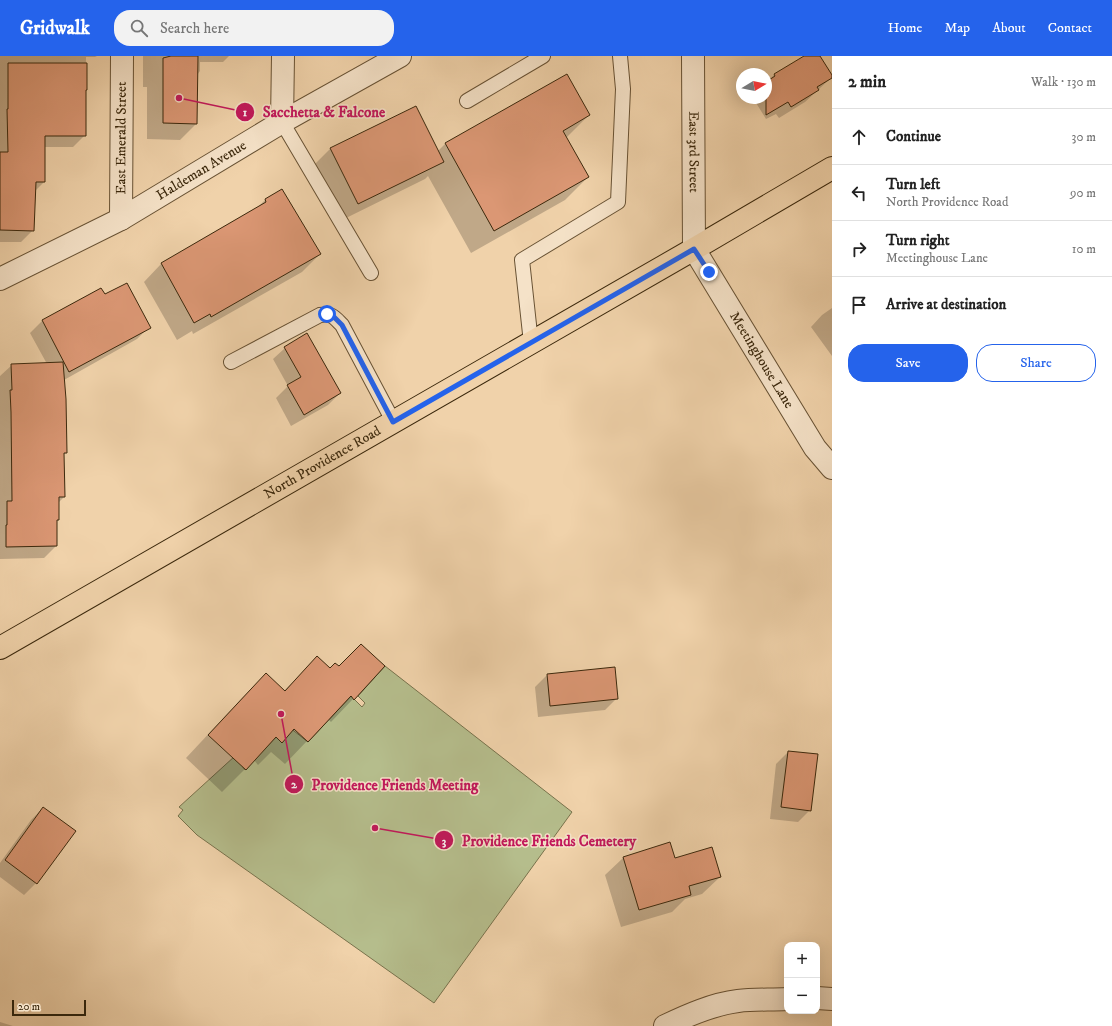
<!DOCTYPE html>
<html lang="en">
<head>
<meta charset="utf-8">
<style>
  :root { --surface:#fff; --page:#f2f2f2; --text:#222; --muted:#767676; --line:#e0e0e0; --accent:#2563eb }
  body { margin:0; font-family:"IM FELL DW Pica",serif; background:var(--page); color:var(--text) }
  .controls { position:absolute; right:12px; bottom:12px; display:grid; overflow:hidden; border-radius:8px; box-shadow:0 4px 16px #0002 }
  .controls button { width:36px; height:36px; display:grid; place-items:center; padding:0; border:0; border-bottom:1px solid var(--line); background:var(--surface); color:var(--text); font:20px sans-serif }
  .compass { position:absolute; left:736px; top:12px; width:36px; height:36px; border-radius:50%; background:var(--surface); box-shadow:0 4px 16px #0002; rotate:80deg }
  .scale { position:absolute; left:12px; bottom:10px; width:74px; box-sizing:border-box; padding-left:4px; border:2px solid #3b280c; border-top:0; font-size:11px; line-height:14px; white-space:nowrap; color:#3b280c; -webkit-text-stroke:3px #f5e2c8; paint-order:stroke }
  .stop { position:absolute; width:12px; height:12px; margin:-9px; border:3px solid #2563eb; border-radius:50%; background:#fff }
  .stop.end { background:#2563eb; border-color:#fff; box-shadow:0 1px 4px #0008 }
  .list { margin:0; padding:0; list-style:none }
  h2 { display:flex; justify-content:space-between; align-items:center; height:52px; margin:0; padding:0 16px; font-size:17px }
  h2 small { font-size:13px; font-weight:400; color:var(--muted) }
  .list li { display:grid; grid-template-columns:26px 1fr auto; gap:12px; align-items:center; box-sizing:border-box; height:56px; padding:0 16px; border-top:1px solid var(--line) }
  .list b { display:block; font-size:15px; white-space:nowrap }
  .list p { margin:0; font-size:13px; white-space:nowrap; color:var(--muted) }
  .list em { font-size:13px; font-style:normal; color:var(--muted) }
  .actions { display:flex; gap:8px; padding:12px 16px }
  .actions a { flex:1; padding:9px 0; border:1px solid var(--accent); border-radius:16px; text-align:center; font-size:14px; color:var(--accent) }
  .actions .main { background:var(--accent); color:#fff }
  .icon { flex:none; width:22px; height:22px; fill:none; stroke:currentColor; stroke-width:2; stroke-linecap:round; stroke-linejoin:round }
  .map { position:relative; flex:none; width:832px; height:970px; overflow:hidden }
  header { display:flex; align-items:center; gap:24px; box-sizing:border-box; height:56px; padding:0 20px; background:var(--accent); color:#fff }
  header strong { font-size:19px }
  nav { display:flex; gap:22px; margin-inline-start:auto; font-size:14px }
  .search { width:280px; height:36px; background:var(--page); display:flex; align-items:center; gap:10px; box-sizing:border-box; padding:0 14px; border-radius:16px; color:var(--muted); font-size:15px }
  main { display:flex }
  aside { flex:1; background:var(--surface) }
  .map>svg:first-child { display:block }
  .green { fill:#b5bd8c; stroke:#78724c }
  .shadow { fill:#0003 }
  .building { fill:#db9774; stroke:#3b280c }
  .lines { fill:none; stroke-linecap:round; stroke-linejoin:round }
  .lane-casing { stroke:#685234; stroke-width:16 }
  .street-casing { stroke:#685234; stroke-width:24 }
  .primary-casing { stroke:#3b280c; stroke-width:24 }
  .lane { stroke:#f5e2c8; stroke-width:14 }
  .street { stroke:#f5e2c8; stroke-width:22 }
  .primary { stroke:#f0d2aa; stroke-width:22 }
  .route { stroke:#2563eb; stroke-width:5 }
  .labels { text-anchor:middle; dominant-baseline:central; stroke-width:3; stroke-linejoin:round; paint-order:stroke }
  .street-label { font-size:14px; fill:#3b280c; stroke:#f5e2c8 }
  .leader { fill:none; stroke:#c2185b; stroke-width:1.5 }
  .callout-dot { fill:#c2185b; stroke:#f5e2c8; stroke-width:1.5 }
  .mark-label { font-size:12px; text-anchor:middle; font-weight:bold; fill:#fff }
  .callout-label { font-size:15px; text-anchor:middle; font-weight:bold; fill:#c2185b; stroke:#f5e2c8; stroke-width:3; stroke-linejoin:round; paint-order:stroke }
</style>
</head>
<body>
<header>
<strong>Gridwalk</strong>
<div class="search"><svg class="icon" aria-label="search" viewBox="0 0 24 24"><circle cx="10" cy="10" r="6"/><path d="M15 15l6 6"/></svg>Search here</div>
<nav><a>Home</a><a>Map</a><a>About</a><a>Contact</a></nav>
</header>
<main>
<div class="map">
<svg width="832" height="970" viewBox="0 0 832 970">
  <rect width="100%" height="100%" fill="#f0d2aa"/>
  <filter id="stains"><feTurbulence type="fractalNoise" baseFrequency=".005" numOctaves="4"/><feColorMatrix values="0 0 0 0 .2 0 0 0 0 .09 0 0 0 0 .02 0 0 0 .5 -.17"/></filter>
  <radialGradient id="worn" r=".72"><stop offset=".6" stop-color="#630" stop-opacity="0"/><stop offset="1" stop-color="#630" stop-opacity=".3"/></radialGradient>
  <!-- green -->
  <path class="green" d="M385 610 572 756 434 947 197 779 178 760 183 754 179 751 235 700 245 714 274 683 289 671 308 686 351 640 362 651 365 647 358 640Z"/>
  <!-- shadow -->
  <path class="shadow" d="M0 0H97L95 1H86L85 79 73 91H44V126L34 136 33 174 21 186H0Z
    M143 0H229L223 6H200V15L197 19 196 68 180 84 147 83V31H143Z
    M813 0H819L832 21 805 46 779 62 776 58 766 63 753 42H766V27L774 19 800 3Z
    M589 59 566 82 588 121 565 144 471 197 428 120 425 123 340 165 313 110 330 93 438 95 446 87Z
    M282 134 320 198 302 216 193 278 192 275 177 284 144 226 161 208 257 152 265 144Z
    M105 240 149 271 137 283 64 324 66 397 63 399 64 441 58 447V464L56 466V490L44 502 0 503V320L12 309 47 308 30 277 42 265Z
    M832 252V300L811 271 822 259Z
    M285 292 340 337 328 349 291 370 276 342 288 330 273 303Z
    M317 601 330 613 338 611 353 643 331 666 328 663 285 708 271 696 258 709 254 704 222 736 186 702 243 641 266 619 284 635Z
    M547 619 617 642 605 654 538 661 535 631Z
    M788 696 810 754 798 766 770 763 776 708Z
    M43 752 36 827 24 839 0 821V807L31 764Z
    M669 787 674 804 720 821 702 838 685 843 672 856 621 871 605 819 623 802Z
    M0 966 13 970H0Z"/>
  <!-- building -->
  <path class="building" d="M171 0H198L197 68 163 67V2Z
    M804 0H820L832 19V22L817 31 819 34 791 51 788 46 766 59V26L775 20 774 18Z
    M8 7H87V34H86V80H45V126H36L34 175 0 174V96H8L7 53H8Z
    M567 18 590 59 563 75 589 121 494 175 445 87Z
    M416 50 444 106 358 148 330 92Z
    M282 133 321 198 211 261 210 258 194 267 161 207 266 146 265 143Z
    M127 227 151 272 69 316 42 264 101 232 105 238Z
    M307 277 341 337 304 359 287 329 301 321 284 291Z
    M63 306 66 343 67 397H64L65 441H59V464H57V490L6 491V469H7V445H12L11 356 10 334H12L11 308Z
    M361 588 385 610 354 644 351 640 308 686 294 673 282 687 276 681 246 714 208 679 266 617 285 635 317 600 330 612 335 607 339 610Z
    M615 611 618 643 550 650 547 618Z
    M788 695 818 698 811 755 781 751Z
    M43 751 76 775 37 828 5 804Z
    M670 786 675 802 712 791 721 821 689 830 691 839 639 854 623 801Z"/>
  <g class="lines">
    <!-- lane casing -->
    <g class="lane-casing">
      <path id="lane" d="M467 45 543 0
        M282 66 371 217
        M531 287 522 204 618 146 623 33 620 0
        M231 306 320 259C332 257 334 261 342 269L393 365"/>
    </g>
    <!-- street casing -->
    <g class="street-casing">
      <g id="street">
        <path id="s1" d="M693 0 694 193 815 392 832 412"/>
        <path d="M282 66 283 0"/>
        <path id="s2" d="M121 163 122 0"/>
        <path id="s3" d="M0 223 121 163 282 66 400 0"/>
        <path d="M817 942 832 943"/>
        <path d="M665 970C688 959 713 948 738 945 754 943 771 944 787 943"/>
      </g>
    </g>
    <!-- primary casing -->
    <g class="primary-casing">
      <g id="primary">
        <path id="s4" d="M0 592 694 193 832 112"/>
      </g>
    </g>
    <!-- lane -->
    <use href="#lane" class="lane"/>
    <!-- street -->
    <use href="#street" class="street"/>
    <!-- primary -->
    <use href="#primary" class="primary"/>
  </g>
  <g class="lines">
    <!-- route -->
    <path class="route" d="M327 258 333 260 342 269 393 366 694 193 709 216"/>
  </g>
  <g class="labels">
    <!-- street labels -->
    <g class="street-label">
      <text stroke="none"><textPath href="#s2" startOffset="81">East Emerald Street</textPath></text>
      <text stroke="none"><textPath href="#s1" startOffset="96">East 3rd Street</textPath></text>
      <text stroke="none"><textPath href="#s3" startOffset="229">Haldeman Avenue</textPath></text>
      <text stroke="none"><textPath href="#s1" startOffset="323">Meetinghouse Lane</textPath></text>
      <text stroke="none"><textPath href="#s4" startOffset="372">North Providence Road</textPath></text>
    </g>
  </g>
  <!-- callouts -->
  <path class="leader" d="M179 42L245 56M281 658L294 728M375 772L444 784"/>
  <g class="callout-dot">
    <circle cx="179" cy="42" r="4"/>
    <circle cx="281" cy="658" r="4"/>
    <circle cx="375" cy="772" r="4"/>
    <circle cx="245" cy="56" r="10"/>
    <circle cx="294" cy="728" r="10"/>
    <circle cx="444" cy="784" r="10"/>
  </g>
  <g class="mark-label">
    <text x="245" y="60">1</text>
    <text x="294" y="732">2</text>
    <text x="444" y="789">3</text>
  </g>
  <g class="callout-label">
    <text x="324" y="61">Sacchetta &amp; Falcone</text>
    <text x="395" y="734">Providence Friends Meeting</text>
    <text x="549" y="790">Providence Friends Cemetery</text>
  </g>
  <rect width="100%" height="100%" filter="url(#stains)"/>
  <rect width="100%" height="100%" fill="url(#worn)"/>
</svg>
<div class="controls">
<button>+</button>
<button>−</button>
</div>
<svg class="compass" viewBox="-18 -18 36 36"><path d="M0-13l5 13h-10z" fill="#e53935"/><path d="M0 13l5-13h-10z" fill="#767676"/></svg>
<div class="scale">20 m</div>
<div class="stop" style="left:327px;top:258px"></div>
<div class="stop end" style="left:709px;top:216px"></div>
</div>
<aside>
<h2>2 min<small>Walk · 130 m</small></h2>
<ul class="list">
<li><svg class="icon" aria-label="ahead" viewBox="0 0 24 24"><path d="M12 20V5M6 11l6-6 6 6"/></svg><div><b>Continue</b></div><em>30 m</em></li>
<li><svg class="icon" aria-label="left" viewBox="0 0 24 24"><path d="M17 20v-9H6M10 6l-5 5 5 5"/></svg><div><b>Turn left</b><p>North Providence Road</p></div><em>90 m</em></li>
<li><svg class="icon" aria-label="right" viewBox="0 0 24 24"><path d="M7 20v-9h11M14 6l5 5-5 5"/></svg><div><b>Turn right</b><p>Meetinghouse Lane</p></div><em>10 m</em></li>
<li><svg class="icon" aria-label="arrive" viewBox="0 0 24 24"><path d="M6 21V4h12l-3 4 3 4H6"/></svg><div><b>Arrive at destination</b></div></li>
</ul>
<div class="actions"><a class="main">Save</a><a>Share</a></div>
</aside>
</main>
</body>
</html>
